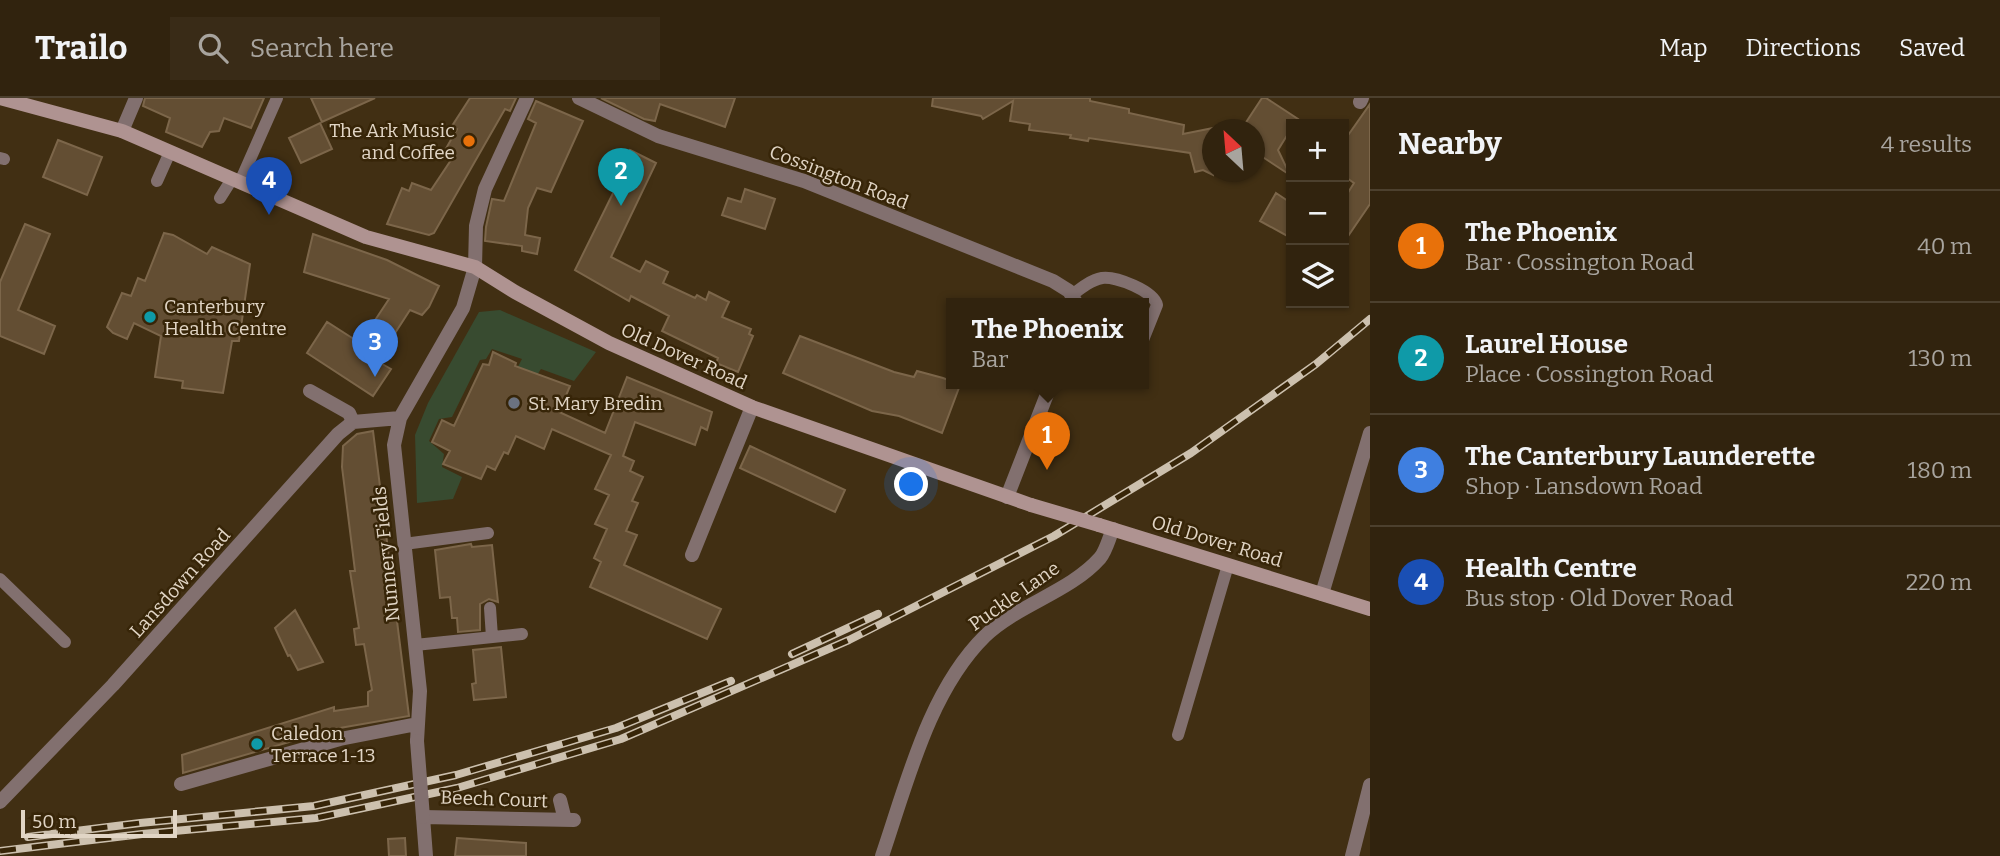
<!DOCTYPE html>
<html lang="en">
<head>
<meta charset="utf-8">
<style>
  :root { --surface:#31230e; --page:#392b17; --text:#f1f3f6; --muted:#a8a49e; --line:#4c402e; --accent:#8bbbb9 }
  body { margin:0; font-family:Bitter,serif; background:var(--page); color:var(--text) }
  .controls { position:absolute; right:21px; top:21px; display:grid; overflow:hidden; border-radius:0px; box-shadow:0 2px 5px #0004 }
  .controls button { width:63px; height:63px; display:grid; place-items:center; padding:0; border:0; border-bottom:2px solid var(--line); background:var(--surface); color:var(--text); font:35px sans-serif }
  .compass { position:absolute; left:1202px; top:21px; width:63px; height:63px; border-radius:50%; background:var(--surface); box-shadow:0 2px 5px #0004; rotate:334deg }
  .scale { position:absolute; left:21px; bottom:18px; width:156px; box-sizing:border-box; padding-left:7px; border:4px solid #e1d5c5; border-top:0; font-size:19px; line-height:24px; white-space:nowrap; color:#e1d5c5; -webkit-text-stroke:5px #372508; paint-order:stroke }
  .you { position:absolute; left:912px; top:387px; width:24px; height:24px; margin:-18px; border:5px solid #fff; border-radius:50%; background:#1a73e8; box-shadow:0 0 0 10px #1a73e833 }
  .badge { display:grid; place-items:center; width:46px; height:46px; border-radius:50%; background:var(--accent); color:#fff; font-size:23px; font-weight:700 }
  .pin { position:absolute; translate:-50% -58px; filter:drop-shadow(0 2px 4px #0008) }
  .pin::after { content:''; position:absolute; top:37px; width:24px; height:21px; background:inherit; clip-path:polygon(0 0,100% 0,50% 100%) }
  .popup { position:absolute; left:946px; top:200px; width:203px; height:91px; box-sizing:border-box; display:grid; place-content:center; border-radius:0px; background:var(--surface); filter:drop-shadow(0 2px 5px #0005); font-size:23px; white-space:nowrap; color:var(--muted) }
  .popup b { font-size:26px; color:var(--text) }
  .popup::after { content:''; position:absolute; left:50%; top:100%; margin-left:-14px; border:14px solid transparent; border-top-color:var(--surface) }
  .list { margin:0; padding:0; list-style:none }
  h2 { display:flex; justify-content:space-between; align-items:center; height:91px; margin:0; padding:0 28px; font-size:30px }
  h2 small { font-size:23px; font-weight:400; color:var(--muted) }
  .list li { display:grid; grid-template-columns:46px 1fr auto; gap:21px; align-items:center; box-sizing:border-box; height:112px; padding:0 28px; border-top:2px solid var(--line) }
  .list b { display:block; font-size:26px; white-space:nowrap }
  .list p { margin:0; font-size:23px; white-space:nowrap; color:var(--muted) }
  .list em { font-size:23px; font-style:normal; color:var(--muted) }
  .icon { flex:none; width:38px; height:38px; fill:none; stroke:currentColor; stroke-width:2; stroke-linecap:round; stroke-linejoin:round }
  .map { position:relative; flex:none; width:1370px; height:758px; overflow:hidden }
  header { display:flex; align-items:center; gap:42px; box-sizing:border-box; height:98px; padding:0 35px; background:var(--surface); border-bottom:2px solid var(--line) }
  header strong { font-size:33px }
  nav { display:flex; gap:38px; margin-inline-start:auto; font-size:24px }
  .search { width:490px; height:63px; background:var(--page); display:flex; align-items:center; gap:18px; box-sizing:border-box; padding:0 24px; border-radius:0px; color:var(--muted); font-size:26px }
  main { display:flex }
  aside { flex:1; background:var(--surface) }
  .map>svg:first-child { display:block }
  .green { fill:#384b30 }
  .building { fill:#634e33; stroke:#7c664a; stroke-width:2 }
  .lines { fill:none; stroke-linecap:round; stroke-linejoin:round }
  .lane { stroke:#82706f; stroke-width:12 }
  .street { stroke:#82706f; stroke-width:14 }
  .secondary { stroke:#af9391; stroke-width:14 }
  .rail-casing { stroke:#ccc0ae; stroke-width:8 }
  .rail { stroke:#372508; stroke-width:5; stroke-dasharray:16; stroke-linecap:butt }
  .street-bridge { stroke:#82706f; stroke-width:14 }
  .secondary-bridge { stroke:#af9391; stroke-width:14 }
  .food-dot { fill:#e8710a; stroke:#372508; stroke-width:2.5 }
  .culture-dot { fill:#0f9aa8; stroke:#372508; stroke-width:2.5 }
  .worship-dot { fill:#6b7280; stroke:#372508; stroke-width:2.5 }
  .labels { text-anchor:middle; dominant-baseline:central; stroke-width:5; stroke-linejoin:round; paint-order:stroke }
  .poi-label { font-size:19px; fill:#e1d5c5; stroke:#372508; text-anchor:start }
  .street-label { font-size:19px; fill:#e1d5c5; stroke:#372508 }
</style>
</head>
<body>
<header>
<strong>Trailo</strong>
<div class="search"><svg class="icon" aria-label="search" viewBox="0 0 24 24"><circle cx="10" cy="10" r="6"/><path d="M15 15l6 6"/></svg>Search here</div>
<nav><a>Map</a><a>Directions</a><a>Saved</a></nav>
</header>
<main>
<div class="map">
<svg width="1370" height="758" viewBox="0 0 1370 758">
  <rect width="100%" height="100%" fill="#412f13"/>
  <!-- green -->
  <path class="green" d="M500 212 596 254 574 283 541 271 533 283 515 274 522 261 492 251 486 261 480 262 452 319 439 321 429 343 444 356 442 369 462 379 453 401 417 405 415 337 428 305 479 214Z"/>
  <!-- building -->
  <path class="building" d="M145 0H264L251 30 224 20 219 33 210 34 202 49 166 34 170 20 143 8Z
    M311 0H375L322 24Z
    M470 0H516L510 13 505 11 434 135 429 137 387 126 402 90 409 93 412 85 431 92 453 59 444 54 457 31 452 28Z
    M601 0H735L725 29 660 6 655 23 644 21Z
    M933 0H1090V3L1129 11V15L1184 27 1183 36 1213 30V77L1203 72 1195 74 1190 55 1089 40 1088 43 1070 40 1071 37 1029 32 1030 26 1010 23 1013 3 983 21 981 18 932 8Z
    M1262 0H1266L1298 21 1294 26H1291V31L1278 52 1290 77 1255 54 1261 44 1255 40V32H1241Z
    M536 3 583 23 551 94 537 90 528 110 525 137 540 140 537 156 522 153V148L485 143 486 129 492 101 504 103 536 25 528 21Z
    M1370 6V106L1344 144V101L1354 85 1344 78V43Z
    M320 25 332 51 301 65 289 40Z
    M58 42 102 59 87 97 43 79Z
    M630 52 656 65 611 159 640 174 646 163 668 174 663 185 695 200 697 197 706 202 709 194 729 204 722 219 751 231 749 236 753 238 738 274 716 265 718 260 662 233 669 218 631 198 629 203 575 172 622 77 619 75Z
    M745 91 775 101 765 131 722 117 728 100 741 104Z
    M1276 95 1291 105V140L1260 123Z
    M25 126 50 136 18 212 55 228 44 256 0 238V184Z
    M164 135 173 137 207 156 212 149 250 166 239 243H232L223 295 182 290 183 283 155 279 161 238 134 225 127 241 113 235 107 229 122 195 131 198 138 180 145 183Z
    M313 136 387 162 439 188 429 209 422 217 410 212 377 263 391 271 373 298 307 255 327 224 360 245 389 201 304 174Z
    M800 238 894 274 914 279 917 273 943 280 951 283V286L960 287 942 335 899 318 872 313 783 275Z
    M493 254 516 265 515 268 570 288 559 314 605 335 627 279 712 314 707 332 701 329 695 347 635 324 623 358 634 363 630 373 643 379 632 403 638 405 626 433 637 437 624 467 721 511 707 541 590 489 601 464 594 460 607 431 595 426 609 397 595 391 611 357 552 331 544 351 516 338 508 356 504 354 495 372 487 368 481 381 443 366 450 353 432 344 442 322 454 328 483 266 489 267Z
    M373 333 409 618 334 631 183 675 182 657 334 609V613L368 608V594L372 592 364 546 356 547 354 531 359 530 350 473H355L342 369 343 348 357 336Z
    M750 348 845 392 835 414 740 370Z
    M471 446 472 449 492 447 498 504 489 501 480 506V532L458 534 457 520H452L450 499 440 500 435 452Z
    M295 512 323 564 298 572 290 557 288 558 275 530Z
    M501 549 506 599 474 602 472 586 476 585 473 552Z
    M405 740 406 758H389L388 741Z
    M457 740 526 745V758H455Z"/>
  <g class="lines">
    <!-- lane -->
    <path class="lane" d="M0 60 4 61
      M157 83 170 54
      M240 84 277 0
      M220 100 232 81
      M1072 197C1081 190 1091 182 1102 180 1116 178 1154 193 1157 207L1143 242
      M404 446 488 435
      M0 481 65 544
      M490 510 492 539
      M415 547 522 536
      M1178 637 1228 467"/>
    <!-- street -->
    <path class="street" d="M579 0 658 38 804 83 1053 183 1069 193 1077 206
      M1360 4 1362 0
      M122 33 136 0
      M310 293 349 315 353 324
      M1007 399 1051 286
      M692 457 752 309
      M1322 496 1370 335
      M417 643 420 593 394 347 400 320 463 210 475 169 476 128 485 91 527 0
      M181 686 340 641 417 626
      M560 702 565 722
      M0 704 113 587 338 336 353 324 400 320
      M426 758 423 719 574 722
      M882 758C907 685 929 593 985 538 1017 507 1070 494 1100 460 1106 453 1109 440 1113 431
      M1352 758 1370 687"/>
    <!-- secondary -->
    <path class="secondary" d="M0 0 122 33 366 139 475 169 515 194 609 245 752 309 1031 407
      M1099 427 1370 511"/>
    <!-- rail casing -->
    <g class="rail-casing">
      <path id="rail" d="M792 556 878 516
        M28 739 140 725 314 708 456 677 616 630 731 583
        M0 753 142 736 316 720 457 690 621 641 849 542 1054 438 1191 355 1316 266 1370 221"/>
    </g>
    <!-- rail -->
    <use href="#rail" class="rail"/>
    <!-- street-bridge -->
    <path class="street-bridge" d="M417 643 423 719"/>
    <!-- secondary-bridge -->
    <path class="secondary-bridge" d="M1031 407 1099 427"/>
  </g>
  <!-- markers -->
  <circle class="food-dot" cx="469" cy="43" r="7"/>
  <g class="culture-dot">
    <circle cx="150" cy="219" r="7"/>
    <circle cx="257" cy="646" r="7"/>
  </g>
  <circle class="worship-dot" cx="514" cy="305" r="7"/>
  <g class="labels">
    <!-- poi labels -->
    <g class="poi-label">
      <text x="455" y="32" text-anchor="end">The Ark Music<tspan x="455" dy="22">and Coffee</tspan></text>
      <text x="164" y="208">Canterbury<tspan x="164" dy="22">Health Centre</tspan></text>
      <text x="528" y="305">St. Mary Bredin</text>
      <text x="271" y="635">Caledon<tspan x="271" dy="22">Terrace 1-13</tspan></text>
    </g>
    <!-- street labels -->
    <g class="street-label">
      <text transform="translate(839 79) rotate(21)">Cossington Road</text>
      <text transform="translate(684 258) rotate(24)">Old Dover Road</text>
      <text transform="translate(1217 443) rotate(17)">Old Dover Road</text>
      <text transform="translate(386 456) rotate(-96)">Nunnery Fields</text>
      <text transform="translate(180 485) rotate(-48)">Lansdown Road</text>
      <text transform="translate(1014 498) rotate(-35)">Puckle Lane</text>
      <text transform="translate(494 701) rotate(2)">Beech Court</text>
    </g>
  </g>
</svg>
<div class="controls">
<button>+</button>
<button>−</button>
<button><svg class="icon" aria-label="layers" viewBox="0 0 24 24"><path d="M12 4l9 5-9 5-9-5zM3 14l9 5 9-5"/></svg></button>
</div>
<svg class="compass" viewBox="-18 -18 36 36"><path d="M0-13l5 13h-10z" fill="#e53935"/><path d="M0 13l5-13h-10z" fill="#a8a49e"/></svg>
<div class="scale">50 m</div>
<div class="you"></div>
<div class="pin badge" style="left:1047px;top:372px;background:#e8710a">1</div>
<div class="popup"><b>The Phoenix</b>Bar</div>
<div class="pin badge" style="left:621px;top:108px;background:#0f9aa8">2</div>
<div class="pin badge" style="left:375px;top:279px;background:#3f7fe0">3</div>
<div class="pin badge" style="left:269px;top:117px;background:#1a4fb4">4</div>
</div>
<aside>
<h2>Nearby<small>4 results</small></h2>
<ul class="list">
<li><span class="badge" style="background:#e8710a">1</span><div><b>The Phoenix</b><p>Bar · Cossington Road</p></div><em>40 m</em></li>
<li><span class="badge" style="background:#0f9aa8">2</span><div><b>Laurel House</b><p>Place · Cossington Road</p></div><em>130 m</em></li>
<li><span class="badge" style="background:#3f7fe0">3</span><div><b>The Canterbury Launderette</b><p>Shop · Lansdown Road</p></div><em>180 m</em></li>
<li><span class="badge" style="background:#1a4fb4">4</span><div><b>Health Centre</b><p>Bus stop · Old Dover Road</p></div><em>220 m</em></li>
</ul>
</aside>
</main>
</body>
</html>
